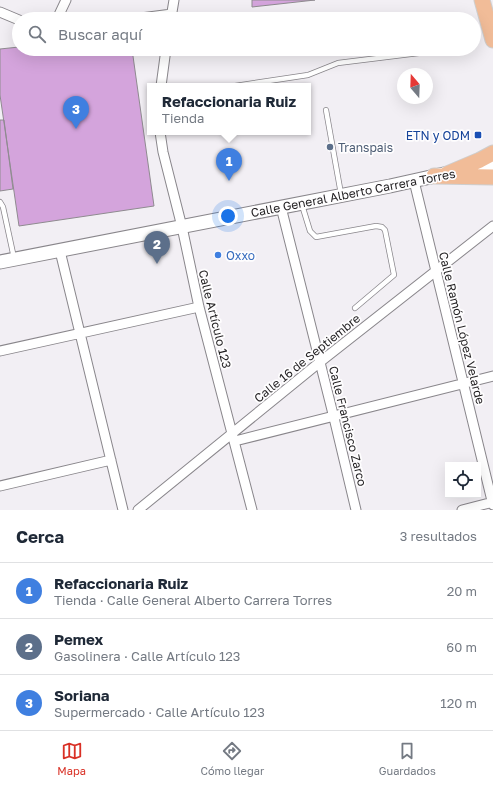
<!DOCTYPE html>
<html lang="es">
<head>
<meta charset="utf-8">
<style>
  :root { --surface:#fff; --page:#f2f2f3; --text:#1f2937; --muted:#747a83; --line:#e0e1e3; --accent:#d93025 }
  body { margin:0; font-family:"Golos Text",sans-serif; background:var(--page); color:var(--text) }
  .controls { position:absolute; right:12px; bottom:12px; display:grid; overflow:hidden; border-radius:0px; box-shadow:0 4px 16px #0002 }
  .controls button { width:36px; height:36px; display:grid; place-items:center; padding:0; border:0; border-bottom:1px solid var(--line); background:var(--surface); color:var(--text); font:20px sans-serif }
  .compass { position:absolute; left:397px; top:68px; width:36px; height:36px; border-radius:50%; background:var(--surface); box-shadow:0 4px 16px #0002; rotate:341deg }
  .you { position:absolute; left:228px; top:216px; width:14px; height:14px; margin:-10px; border:3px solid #fff; border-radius:50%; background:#1a73e8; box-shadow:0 0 0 6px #1a73e833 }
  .badge { display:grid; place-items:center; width:26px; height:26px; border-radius:50%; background:var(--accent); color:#fff; font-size:13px; font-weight:700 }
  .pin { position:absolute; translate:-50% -33px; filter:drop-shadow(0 1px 2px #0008) }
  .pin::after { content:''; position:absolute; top:21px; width:14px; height:12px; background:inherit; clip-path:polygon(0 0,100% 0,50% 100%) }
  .popup { position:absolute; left:147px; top:83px; width:164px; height:52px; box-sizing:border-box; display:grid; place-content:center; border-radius:0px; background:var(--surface); filter:drop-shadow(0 1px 3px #0005); font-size:13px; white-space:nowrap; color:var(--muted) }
  .popup b { font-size:15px; color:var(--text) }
  .popup::after { content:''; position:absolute; left:50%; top:100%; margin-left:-8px; border:8px solid transparent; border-top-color:var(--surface) }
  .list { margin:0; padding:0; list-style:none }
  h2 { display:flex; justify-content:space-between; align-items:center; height:52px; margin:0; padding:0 16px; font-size:17px }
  h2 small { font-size:13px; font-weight:400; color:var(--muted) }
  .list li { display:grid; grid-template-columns:26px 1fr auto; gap:12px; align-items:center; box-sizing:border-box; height:56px; padding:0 16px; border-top:1px solid var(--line) }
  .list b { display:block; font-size:15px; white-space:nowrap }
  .list p { margin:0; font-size:13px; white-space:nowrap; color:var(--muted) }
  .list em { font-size:13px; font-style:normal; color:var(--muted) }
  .icon { flex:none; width:22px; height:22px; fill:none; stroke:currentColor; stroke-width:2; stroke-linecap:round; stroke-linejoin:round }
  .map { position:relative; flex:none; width:493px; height:510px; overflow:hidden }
  .search { position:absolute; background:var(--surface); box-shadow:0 4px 16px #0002; left:12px; right:12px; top:12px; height:44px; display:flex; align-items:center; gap:10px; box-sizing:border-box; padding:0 14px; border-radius:22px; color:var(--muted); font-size:15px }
  .sheet { height:220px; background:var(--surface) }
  nav { display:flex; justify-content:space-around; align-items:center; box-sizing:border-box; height:56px; border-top:1px solid var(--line); background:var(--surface); font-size:11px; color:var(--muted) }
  nav a { display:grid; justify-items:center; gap:2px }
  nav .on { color:var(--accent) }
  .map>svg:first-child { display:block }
  .building { fill:#d4a4dc; stroke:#8f8b90 }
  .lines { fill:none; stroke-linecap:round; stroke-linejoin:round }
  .service-casing { stroke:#89868b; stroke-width:6 }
  .minor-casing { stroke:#89868b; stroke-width:11 }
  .secondary-casing { stroke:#89868b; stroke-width:15 }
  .primary-casing { stroke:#cecece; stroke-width:17 }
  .service { stroke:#fff; stroke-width:4.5 }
  .minor { stroke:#fff; stroke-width:9 }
  .secondary { stroke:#fff; stroke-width:13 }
  .primary { stroke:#f1bc98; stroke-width:15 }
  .transit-dot { fill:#1a4fb4; stroke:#fefdfe; stroke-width:1.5 }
  .service-dot { fill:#5c6f8a; stroke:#fefdfe; stroke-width:1.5 }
  .shop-dot { fill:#3f7fe0; stroke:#fefdfe; stroke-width:1.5 }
  .labels { text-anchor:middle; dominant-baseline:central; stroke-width:3.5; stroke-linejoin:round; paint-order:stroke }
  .transit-label { font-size:12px; fill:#164399; stroke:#fefdfe; text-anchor:end }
  .service-label { font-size:12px; fill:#4e5e75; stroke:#fefdfe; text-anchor:start }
  .street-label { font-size:12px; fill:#211f21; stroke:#fefdfe }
  .shop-label { font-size:12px; fill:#366cbe; stroke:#fefdfe; text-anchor:start }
</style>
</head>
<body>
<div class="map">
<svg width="493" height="510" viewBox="0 0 493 510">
  <rect width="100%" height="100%" fill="#f2eff4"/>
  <!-- building -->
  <path class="building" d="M252 0H315L252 7Z
    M19 47V49H132L154 206 19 226 0 95V49Z
    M0 120H4L13 189 0 191Z"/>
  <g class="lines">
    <!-- service casing -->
    <g class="service-casing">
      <path id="service" d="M235 86 308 75 338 63 427 52
        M326 110 341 194
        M0 202 3 207 14 258
        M302 205 310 231 316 237 376 226 382 227 385 230 394 275 355 308"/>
    </g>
    <!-- minor casing -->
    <g class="minor-casing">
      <path id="minor" d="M0 12 19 20
        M171 18 174 0
        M57 19 66 0
        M133 19 172 14
        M161 86 166 49
        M160 132 163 152 182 227 199 307 252 510
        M414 181 493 505
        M281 207 335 422 356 510
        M60 251 123 510
        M0 351 199 307
        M235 441 493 376
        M0 486 111 460
        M138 510 320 362 493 226
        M462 510 493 502"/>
    </g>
    <!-- secondary casing -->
    <g class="secondary-casing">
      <path id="secondary" d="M469 169 493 164
        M0 262 390 186 444 174"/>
    </g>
    <!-- primary casing -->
    <g class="primary-casing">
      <path id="primary" d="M482 0 493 40
        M447 174 480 160 493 153
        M434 176 493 177"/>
    </g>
    <!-- service -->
    <use href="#service" class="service"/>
    <!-- minor -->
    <use href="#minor" class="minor"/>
    <!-- secondary -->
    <use href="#secondary" class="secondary"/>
    <!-- primary -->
    <use href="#primary" class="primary"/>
  </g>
  <!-- markers -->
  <rect class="transit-dot" x="474" y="131" width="8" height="8" rx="2"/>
  <circle class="service-dot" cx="330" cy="147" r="4"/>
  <circle class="shop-dot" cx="218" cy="255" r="4"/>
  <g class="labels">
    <!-- transit labels -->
    <g class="transit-label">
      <text x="470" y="135">ETN y ODM</text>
    </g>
    <!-- service labels -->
    <g class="service-label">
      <text x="338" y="147">Transpais</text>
    </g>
    <!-- street labels -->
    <g class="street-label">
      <text transform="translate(353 193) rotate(-11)">Calle General Alberto Carrera Torres</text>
      <text transform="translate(215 319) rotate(76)">Calle Artículo 123</text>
      <text transform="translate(462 328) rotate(76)">Calle Ramón López Velarde</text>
      <text transform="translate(307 358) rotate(-39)">Calle 16 de Septiembre</text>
      <text transform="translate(348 426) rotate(76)">Calle Francisco Zarco</text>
    </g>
    <!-- shop labels -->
    <g class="shop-label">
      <text x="226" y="255">Oxxo</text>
    </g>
  </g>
</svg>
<div class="controls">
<button><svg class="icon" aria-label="locate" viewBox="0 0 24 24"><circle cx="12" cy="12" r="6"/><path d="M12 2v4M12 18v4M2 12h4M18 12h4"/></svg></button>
</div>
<svg class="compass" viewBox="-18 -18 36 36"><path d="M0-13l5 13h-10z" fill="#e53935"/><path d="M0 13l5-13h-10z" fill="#747a83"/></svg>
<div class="you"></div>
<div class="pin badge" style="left:229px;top:181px;background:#3f7fe0">1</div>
<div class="popup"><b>Refaccionaria Ruiz</b>Tienda</div>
<div class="pin badge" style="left:157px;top:264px;background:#5c6f8a">2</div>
<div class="pin badge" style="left:76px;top:129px;background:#3f7fe0">3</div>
<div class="search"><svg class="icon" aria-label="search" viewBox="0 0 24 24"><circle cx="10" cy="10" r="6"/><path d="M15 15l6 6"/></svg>Buscar aquí</div>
</div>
<section class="sheet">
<h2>Cerca<small>3 resultados</small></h2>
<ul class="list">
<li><span class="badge" style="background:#3f7fe0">1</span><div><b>Refaccionaria Ruiz</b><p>Tienda · Calle General Alberto Carrera Torres</p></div><em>20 m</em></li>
<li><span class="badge" style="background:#5c6f8a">2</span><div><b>Pemex</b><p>Gasolinera · Calle Artículo 123</p></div><em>60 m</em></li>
<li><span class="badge" style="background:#3f7fe0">3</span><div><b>Soriana</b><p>Supermercado · Calle Artículo 123</p></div><em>120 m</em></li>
</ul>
</section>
<nav>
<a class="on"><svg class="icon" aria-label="map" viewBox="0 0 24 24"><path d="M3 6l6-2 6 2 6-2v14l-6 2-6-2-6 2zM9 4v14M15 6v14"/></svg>Mapa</a>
<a><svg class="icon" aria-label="directions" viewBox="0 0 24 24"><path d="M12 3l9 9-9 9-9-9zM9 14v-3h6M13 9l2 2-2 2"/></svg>Cómo llegar</a>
<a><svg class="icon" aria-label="saved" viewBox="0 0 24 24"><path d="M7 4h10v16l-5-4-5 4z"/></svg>Guardados</a>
</nav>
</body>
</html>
